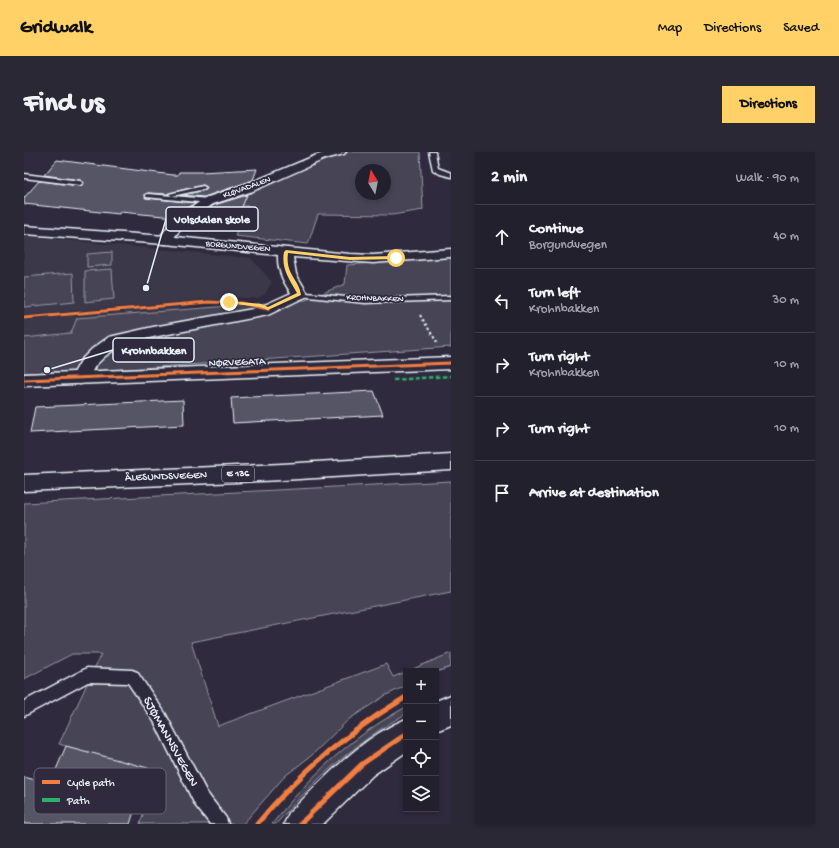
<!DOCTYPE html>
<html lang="en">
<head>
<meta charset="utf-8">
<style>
  :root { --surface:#23202e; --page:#2b2836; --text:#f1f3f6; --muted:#a3a3aa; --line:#403e4a; --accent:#ffd166 }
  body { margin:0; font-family:"Gochi Hand",sans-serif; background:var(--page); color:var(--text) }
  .controls { position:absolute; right:12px; bottom:12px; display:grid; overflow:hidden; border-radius:0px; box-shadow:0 2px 6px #0003 }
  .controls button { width:36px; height:36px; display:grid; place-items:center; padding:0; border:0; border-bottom:1px solid var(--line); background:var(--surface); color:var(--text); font:20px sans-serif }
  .compass { position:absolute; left:331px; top:12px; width:36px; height:36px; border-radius:50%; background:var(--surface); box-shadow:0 2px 6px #0003; rotate:350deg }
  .stop { position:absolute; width:12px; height:12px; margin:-9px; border:3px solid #ffd166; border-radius:50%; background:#fff }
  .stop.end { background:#ffd166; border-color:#fff; box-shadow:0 1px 4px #0008 }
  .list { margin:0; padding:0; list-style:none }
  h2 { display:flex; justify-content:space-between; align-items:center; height:52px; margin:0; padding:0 16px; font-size:17px }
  h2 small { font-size:13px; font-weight:400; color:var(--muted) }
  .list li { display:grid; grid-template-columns:26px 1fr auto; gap:12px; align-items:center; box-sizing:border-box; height:64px; padding:0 16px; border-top:1px solid var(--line) }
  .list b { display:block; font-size:15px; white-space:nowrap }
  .list p { margin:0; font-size:13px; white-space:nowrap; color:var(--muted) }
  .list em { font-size:13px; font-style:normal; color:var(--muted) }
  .icon { flex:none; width:22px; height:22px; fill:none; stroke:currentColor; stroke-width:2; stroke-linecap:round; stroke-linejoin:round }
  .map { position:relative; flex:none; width:427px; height:672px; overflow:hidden; border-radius:0px }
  header { display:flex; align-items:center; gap:24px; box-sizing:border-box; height:56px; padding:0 20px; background:var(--accent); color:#111 }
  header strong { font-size:19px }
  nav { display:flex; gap:22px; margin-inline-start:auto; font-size:14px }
  .intro { display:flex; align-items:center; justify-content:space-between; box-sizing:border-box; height:96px; padding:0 24px }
  h1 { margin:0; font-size:28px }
  .button { padding:10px 18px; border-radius:0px; background:var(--accent); color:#111; font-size:14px; font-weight:700 }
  main { display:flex; gap:24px; padding:0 24px }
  aside { flex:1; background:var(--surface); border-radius:0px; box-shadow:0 2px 6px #0003 }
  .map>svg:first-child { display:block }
  .built { fill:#3b3749 }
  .green { fill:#464455; stroke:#979aa6; fill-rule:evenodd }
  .building { fill:#575565; stroke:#e8f1f8 }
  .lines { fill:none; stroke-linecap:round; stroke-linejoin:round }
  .lane-casing { stroke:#e8f1f8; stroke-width:3 }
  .street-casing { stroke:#e8f1f8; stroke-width:3 }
  .secondary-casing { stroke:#e8f1f8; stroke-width:3 }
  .highway-casing { stroke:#e8f1f8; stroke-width:3 }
  .path { stroke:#e8f1f8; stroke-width:2; stroke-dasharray:2.5 2.5; stroke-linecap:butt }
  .lane { fill:#2f2a3d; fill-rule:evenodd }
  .street { fill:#2f2a3d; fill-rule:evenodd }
  .secondary { fill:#2f2a3d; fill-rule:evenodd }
  .highway { fill:#2f2a3d; fill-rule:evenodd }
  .quiet { stroke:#2db169; stroke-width:2.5; stroke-dasharray:4.5 2.5; stroke-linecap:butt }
  .cycleway-far1-casing { stroke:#2f2a3d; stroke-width:5 }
  .cycleway-casing { stroke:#2f2a3d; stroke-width:8 }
  .cycleway-far1 { stroke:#f27e40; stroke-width:3 }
  .cycleway { stroke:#f27e40; stroke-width:5 }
  .route { fill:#ffd166 }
  .labels { text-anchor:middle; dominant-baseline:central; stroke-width:3.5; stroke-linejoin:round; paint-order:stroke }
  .far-street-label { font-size:9px; fill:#e8f1f8; stroke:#2f2a3d }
  .shield { fill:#2f2a3d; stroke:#b0b5c0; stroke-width:1 }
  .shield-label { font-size:10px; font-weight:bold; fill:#e8f1f8 }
  .street-label { font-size:11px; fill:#e8f1f8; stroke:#2f2a3d }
  .near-street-label { font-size:13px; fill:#e8f1f8; stroke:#2f2a3d }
  .key { fill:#2f2a3d; stroke:#666675; stroke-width:1 }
  .key-label { font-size:11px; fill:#e8f1f8 }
  .leader { fill:none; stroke:#e8f1f8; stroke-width:1.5 }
  .callout-dot { fill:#e8f1f8; stroke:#2f2a3d; stroke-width:1.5 }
  .callout { fill:#2f2a3d; stroke:#e8f1f8; stroke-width:1.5 }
  .callout-label { font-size:12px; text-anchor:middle; font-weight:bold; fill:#e8f1f8 }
</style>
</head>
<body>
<header>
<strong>Gridwalk</strong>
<nav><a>Map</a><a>Directions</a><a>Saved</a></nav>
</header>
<div class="intro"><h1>Find us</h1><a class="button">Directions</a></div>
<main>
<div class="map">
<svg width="427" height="672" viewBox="0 0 427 672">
  <rect width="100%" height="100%" fill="#2f2a3d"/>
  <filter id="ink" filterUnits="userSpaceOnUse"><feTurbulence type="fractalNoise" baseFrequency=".025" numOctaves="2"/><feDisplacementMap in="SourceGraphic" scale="8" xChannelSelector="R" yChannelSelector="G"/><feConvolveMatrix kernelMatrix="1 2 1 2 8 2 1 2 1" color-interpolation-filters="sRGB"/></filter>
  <g filter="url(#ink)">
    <!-- built -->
    <path class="built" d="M0 84 227 106 248 130 241 142 234 146H203L145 159 54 166 48 181 0 186Z"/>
    <!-- green -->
    <path class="green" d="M324 0H396L399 58 368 63 294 62 284 92 211 84 224 54 189 51 300 6ZM337 18H361V42H337Z
      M88 100V113L63 115V102Z
      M427 105V195L88 218 0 221V186L47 181 53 166 282 148 321 132 323 113Z
      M88 117 90 147 61 150V119Z
      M49 121 50 150 0 155V125Z
      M427 329V439L167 490 194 574 362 512 369 525 382 520V534L362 543 324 568 288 603 261 624 219 672H116L132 621 35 592 77 502H48L0 527V351Z
      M427 501V515L412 520 384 519Z
      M382 555V562C332 589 289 630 252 672H248C287 623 327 585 382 555Z"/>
    <!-- building -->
    <path class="building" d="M33 8 149 23H154L155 20H177L233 17 229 28 180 45 158 43 182 38 183 35 179 33 145 41 144 42 124 41 121 42 122 46 171 51 151 65 96 60 95 62 0 52V46L15 29 56 34 60 31 56 28 20 23Z
      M223 43 211 71 171 67 190 53Z
      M350 239 359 263 209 271 207 246Z
      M159 248 160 273 6 281 11 255Z
      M42 594 124 616 106 672H0V625L26 632Z"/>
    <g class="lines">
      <!-- lane casing -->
      <g class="lane-casing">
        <path id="lane" d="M405 0H411L414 16 427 21V25L416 22 409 18Z
          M0 22 56 29 59 31 56 33 0 26Z
          M179 34 182 36 181 37 148 44 145 42Z
          M124 42 185 47 188 49 185 51 122 45V43Z
          M273 140 341 147 427 144V148L341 151 276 144H273Z
          M63 516 108 518 113 520 141 561 183 641 202 666 204 672H186L171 653 131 571 104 531 64 530 0 564V549Z"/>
      </g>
      <!-- street casing -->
      <g class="street-casing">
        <path id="street" d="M303 0H322L320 2 301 7 229 39 189 52 158 75 146 91 141 92 136 91 134 88 148 69 181 46 221 33 293 3Z
          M276 137 281 139 284 142 281 145 244 163 129 185 97 193 80 205 71 214 62 230 56 232 50 230 47 226 58 207 68 197 85 185 129 175 234 156Z"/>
      </g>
      <!-- secondary casing -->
      <g class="secondary-casing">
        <path id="secondary" d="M0 74 141 84 326 102 349 103 427 97V105L349 111 269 105 272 122 284 142 282 145 276 147 270 145C261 133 253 120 254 103L141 92 0 82Z
          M427 205V217L0 234V222Z
          M427 543V573L412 579V549Z
          M382 567V600L349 623 299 672H260L265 661C300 627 336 586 382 567Z"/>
      </g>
      <!-- highway casing -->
      <g class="highway-casing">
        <path id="highway" d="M427 302V318L258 328 0 339V323L258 312Z"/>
      </g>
      <!-- path -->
      <path class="path" d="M396 163 414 192"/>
      <!-- lane -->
      <use href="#lane" class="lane"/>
      <!-- street -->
      <use href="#street" class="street"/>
      <!-- secondary -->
      <use href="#secondary" class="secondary"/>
      <!-- highway -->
      <use href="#highway" class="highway"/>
      <!-- quiet -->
      <path class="quiet" d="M369 228 427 224"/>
      <!-- cycleway-far1 casing -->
      <g class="cycleway-far1-casing">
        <path id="cycleway-far1" d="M0 166 184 150 216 151 244 157
          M0 228 427 211"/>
      </g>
      <!-- cycleway casing -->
      <g class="cycleway-casing">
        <path id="cycleway" d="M233 672C276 620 325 579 382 545
          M276 672 338 612 382 582"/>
      </g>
      <!-- cycleway-far1 -->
      <use href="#cycleway-far1" class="cycleway-far1"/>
      <!-- cycleway -->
      <use href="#cycleway" class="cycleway"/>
    </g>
  </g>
  <!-- route -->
  <path class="route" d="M262 98 326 105 372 104 374 106 372 107 326 108 264 101C261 123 275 127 277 143L244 158 236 155 203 151 205 149 237 152 244 155 273 141C265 127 257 116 260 100Z"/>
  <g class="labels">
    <!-- far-street labels -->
    <g class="far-street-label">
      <text transform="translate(223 36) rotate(-20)">KLØVADALEN</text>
      <text transform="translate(214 95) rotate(5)">BORGUNDVEGEN</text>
      <text transform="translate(351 147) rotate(2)">KROHNBAKKEN</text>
    </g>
    <!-- shield labels -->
    <rect class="shield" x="198" y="314" width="32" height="16" rx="3"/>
    <g class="shield-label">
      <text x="214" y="322">E 136</text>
    </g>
    <!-- street labels -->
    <g class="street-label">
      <text transform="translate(213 211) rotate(-2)">NØRVEGATA</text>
      <text transform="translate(142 325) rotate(-2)">ÅLESUNDSVEGEN</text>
    </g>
    <!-- near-street labels -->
    <g class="near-street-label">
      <text transform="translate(146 590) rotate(61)">SJØMANNSVEGEN</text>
    </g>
  </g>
  <!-- legend -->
  <rect x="10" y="616" width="132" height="46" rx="6" class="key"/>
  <rect x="18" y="628" width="18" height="4" fill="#f27e40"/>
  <rect x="18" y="646" width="18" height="4" fill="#2db169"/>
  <g class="key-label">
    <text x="43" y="634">Cycle path</text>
    <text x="43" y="652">Path</text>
  </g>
  <!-- callouts -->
  <path class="leader" d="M122 136L142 67M23 218L89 198"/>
  <g class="callout-dot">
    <circle cx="122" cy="136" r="4"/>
    <circle cx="23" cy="218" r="4"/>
  </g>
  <g class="callout">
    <rect x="142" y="55" width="92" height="24" rx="4"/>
    <rect x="89" y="186" width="81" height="24" rx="4"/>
  </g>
  <g class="callout-label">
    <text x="188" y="71">Volsdalen skole</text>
    <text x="130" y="202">Krohnbakken</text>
  </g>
</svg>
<div class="controls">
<button>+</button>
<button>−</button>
<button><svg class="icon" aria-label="locate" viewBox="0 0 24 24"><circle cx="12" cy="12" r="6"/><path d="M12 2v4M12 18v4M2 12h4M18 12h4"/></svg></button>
<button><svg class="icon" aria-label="layers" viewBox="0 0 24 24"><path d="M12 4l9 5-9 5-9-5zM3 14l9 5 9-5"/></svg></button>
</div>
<svg class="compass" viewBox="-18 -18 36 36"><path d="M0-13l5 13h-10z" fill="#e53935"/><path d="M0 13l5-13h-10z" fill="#a3a3aa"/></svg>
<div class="stop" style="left:372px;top:106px"></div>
<div class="stop end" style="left:205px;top:150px"></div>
</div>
<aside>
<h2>2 min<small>Walk · 90 m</small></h2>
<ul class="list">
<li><svg class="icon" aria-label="ahead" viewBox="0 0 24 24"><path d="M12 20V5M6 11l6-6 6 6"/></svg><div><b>Continue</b><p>Borgundvegen</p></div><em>40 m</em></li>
<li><svg class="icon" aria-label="left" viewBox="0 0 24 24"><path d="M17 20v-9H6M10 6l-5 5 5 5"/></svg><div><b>Turn left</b><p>Krohnbakken</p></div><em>30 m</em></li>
<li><svg class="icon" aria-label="right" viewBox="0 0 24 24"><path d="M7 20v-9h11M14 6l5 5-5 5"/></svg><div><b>Turn right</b><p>Krohnbakken</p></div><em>10 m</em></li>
<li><svg class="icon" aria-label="right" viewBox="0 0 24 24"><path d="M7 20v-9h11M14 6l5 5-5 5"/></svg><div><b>Turn right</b></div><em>10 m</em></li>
<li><svg class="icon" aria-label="arrive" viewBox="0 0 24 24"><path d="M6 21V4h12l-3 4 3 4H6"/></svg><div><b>Arrive at destination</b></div></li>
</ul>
</aside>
</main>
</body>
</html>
